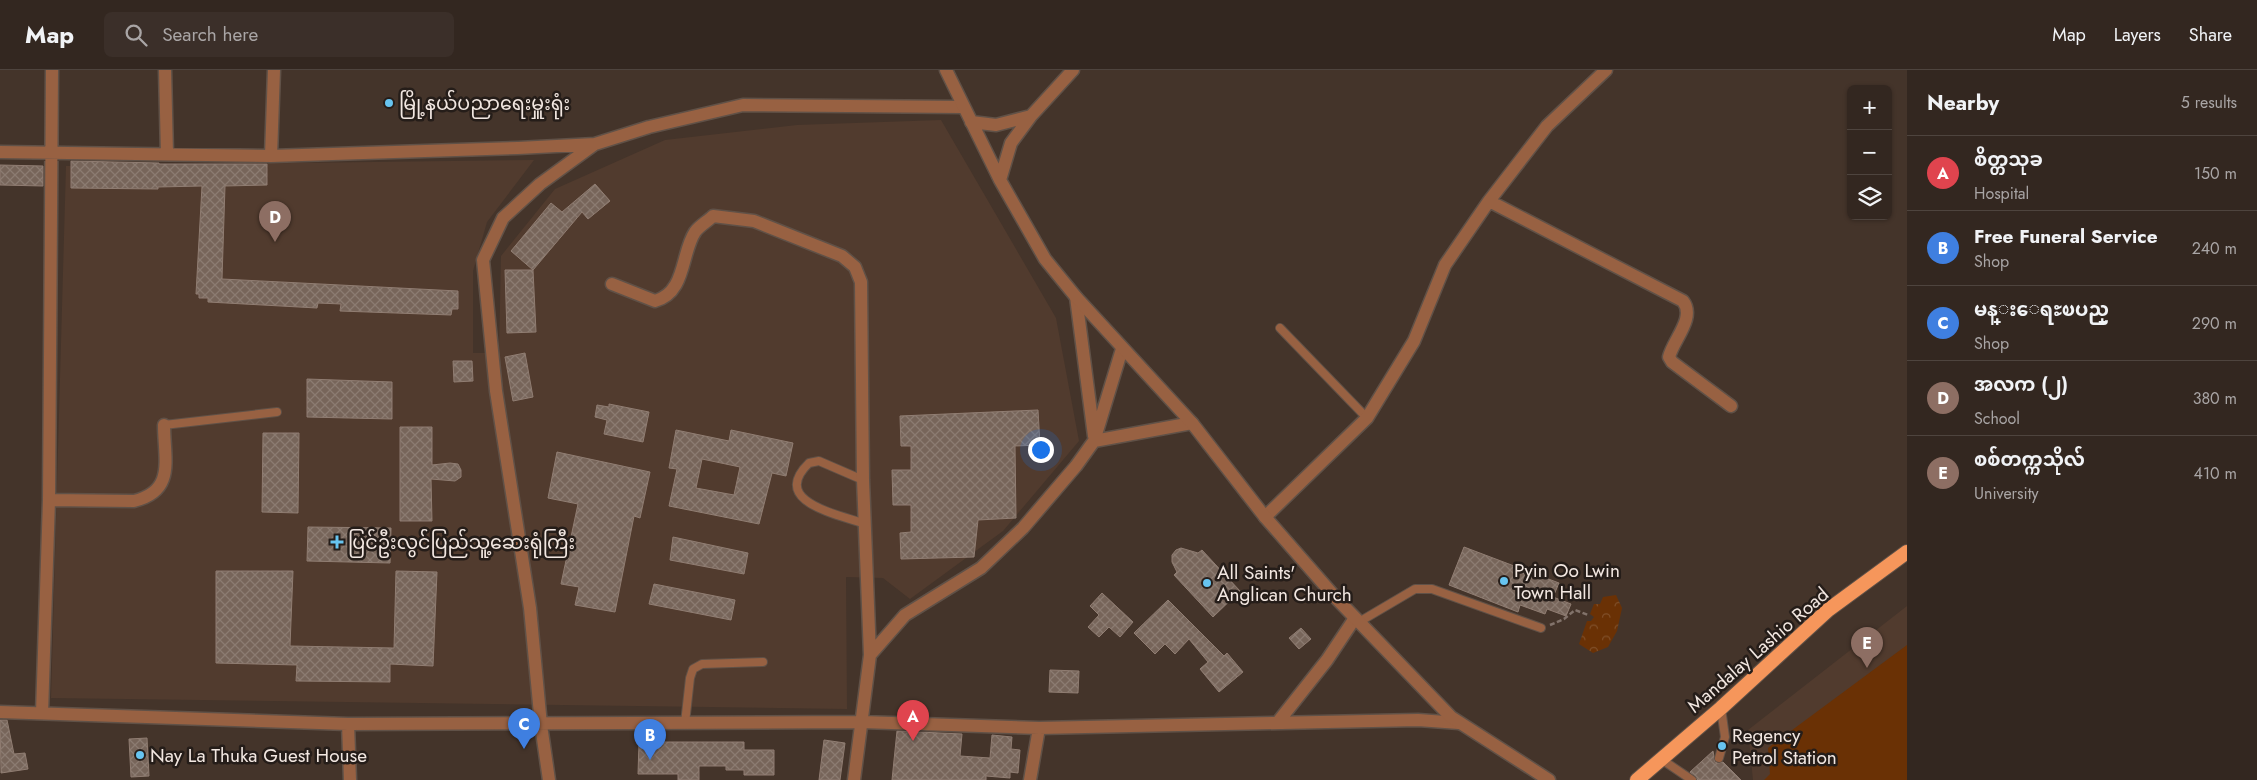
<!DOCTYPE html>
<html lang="en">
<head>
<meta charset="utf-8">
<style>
  :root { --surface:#332720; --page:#3b2f29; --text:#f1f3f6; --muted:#a9a5a5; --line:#4e443e; --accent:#d93025 }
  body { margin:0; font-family:Jost,"Noto Sans Myanmar",sans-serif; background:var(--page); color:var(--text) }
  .controls { position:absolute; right:15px; top:15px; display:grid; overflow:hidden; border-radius:8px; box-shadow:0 1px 4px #0004 }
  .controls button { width:45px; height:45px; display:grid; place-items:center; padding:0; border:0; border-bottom:1px solid var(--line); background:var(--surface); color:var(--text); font:25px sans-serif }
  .you { position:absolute; left:1040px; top:379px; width:18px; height:18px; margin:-12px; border:4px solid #fff; border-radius:50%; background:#1a73e8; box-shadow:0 0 0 8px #1a73e833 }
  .badge { display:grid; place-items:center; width:32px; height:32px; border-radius:50%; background:var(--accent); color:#fff; font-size:16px; font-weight:700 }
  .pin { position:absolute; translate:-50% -41px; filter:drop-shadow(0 1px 2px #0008) }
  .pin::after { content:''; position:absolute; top:26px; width:18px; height:15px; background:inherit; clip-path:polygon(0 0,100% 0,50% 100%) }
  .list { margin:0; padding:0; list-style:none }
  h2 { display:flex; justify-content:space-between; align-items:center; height:65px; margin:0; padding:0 20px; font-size:21px }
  h2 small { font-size:16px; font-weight:400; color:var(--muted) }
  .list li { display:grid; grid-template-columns:32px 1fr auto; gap:15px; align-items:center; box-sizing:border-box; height:75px; padding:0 20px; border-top:1px solid var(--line) }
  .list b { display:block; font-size:19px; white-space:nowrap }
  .list p { margin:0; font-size:16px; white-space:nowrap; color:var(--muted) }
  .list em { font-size:16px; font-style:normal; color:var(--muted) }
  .icon { flex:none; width:28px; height:28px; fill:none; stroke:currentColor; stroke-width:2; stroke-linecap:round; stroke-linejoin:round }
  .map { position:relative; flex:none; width:1907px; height:710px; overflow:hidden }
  header { display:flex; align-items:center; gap:30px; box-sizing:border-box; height:70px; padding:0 25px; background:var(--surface); border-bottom:1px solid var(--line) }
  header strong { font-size:24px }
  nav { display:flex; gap:28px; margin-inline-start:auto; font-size:18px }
  .search { width:350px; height:45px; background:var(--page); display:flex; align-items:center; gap:12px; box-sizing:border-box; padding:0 18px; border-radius:8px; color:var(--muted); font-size:19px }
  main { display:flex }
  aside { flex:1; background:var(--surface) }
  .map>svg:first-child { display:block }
  .built { fill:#513b2e }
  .grass { fill:#6a3105 }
  .park { fill:url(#park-crowns) }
  .building { fill:url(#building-cross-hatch); stroke:#907d72; fill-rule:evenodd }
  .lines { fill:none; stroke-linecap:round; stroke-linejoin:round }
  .service-casing { stroke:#605147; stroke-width:10 }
  .minor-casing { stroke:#605147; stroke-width:15 }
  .tertiary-casing { stroke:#605147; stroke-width:15 }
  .trunk-casing { stroke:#605147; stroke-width:16 }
  .path { stroke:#82736b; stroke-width:2.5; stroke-dasharray:5 2.5; stroke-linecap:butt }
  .service { stroke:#986142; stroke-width:8 }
  .minor { stroke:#986142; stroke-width:12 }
  .tertiary { stroke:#986142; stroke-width:12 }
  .trunk { stroke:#f6965b; stroke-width:14 }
  .poi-dot { fill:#67c4f0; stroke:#251d19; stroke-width:2 }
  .labels { text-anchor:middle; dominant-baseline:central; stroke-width:5; stroke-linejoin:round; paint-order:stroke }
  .poi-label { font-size:19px; fill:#f2e7e1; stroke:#251d19; text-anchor:start }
  .street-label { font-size:19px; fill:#f2e7e1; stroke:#251d19 }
</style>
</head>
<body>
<header>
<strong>Map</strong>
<div class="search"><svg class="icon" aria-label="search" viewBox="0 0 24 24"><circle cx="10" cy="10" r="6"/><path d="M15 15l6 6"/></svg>Search here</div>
<nav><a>Map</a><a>Layers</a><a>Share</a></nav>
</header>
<main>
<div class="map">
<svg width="1907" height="710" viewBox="0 0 1907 710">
  <defs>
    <pattern id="park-crowns" width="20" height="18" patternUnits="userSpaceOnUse" patternTransform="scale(1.25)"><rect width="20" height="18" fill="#6a3105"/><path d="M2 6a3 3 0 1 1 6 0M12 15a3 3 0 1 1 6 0" fill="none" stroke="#804f29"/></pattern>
    <pattern id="building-cross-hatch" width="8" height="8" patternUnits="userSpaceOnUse" patternTransform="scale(1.25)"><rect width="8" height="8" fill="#77655a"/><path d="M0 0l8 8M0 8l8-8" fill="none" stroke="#8b7b71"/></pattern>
  </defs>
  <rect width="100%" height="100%" fill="#44342a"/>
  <!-- built -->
  <path class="built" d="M941 50 1056 248 1079 371 1003 461 910 529 883 508 846 507 847 639 51 628 66 96 534 90 487 152 473 201V283H499L501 186 555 119 665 70 797 55Z
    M1907 536V710H1753L1748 660Z"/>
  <!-- grass -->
  <path class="grass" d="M1907 575V710H1764L1770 704 1768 678Z"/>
  <!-- park -->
  <path class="park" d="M1616 525 1622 538 1617 561 1608 577 1593 583 1579 574 1587 551H1591L1594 547 1590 544 1594 534H1600L1603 527Z"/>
  <!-- building -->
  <path class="building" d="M71 91 159 93V94H267V115L225 116 222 209 458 221V239H452L451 245 340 241 341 234 318 233 317 238 208 232V228H199V224H196L202 116 158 117V119L71 118Z
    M0 95 43 96V116L0 115Z
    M595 114 610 131 588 149 582 142 533 200 511 181 551 133 562 142Z
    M505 200H533L536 262 507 263Z
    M525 283 533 327 513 331 505 287Z
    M453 291H472L473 311 454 312Z
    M307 309 392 312V349L307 347Z
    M609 334 649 342 643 372 604 364 607 350 595 347 597 335 609 337Z
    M1038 340 1040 375 1015 376 1016 448 978 450 974 487 901 489 900 463 911 462V435H893L892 400H911V376H901L900 346Z
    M400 357H432V395L450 393 458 394 461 400V407L455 411 431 409 432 451H400Z
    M676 360 729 371 731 360 793 373 786 406 772 403 759 454 669 436 677 399 669 398ZM702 389 740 397 734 425 696 418Z
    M263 363H299L298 443 262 442Z
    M557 382 650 402 640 448 634 446 615 542 575 535 579 517 561 514 578 434 548 428Z
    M308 457 391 458 390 493 307 491Z
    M673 467 748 483 744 504 670 490Z
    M1464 477 1559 513 1553 527 1571 534 1566 546 1547 539 1545 544 1520 535 1518 542 1449 515Z
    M1181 478 1198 483 1202 480 1240 521 1213 547 1174 505 1177 502 1172 492V485L1176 480Z
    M216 501H293L290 576 394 578 396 501 437 502 433 596 390 594V612L296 611 297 595 216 593Z
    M654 514 735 530 731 550 649 534Z
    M1102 523 1133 552 1120 567 1109 557 1099 567 1088 557 1099 545 1090 536Z
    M1168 530 1224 586 1227 583 1243 602 1219 622 1200 599 1208 592 1189 569 1175 584 1165 574 1155 584 1134 563Z
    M1301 558 1311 569 1299 579 1289 568Z
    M1050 600 1079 601 1078 623 1049 622Z
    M0 650H7L14 684 25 683 28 699 1 703Z
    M897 661 962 664 960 686 990 688 992 665 1012 667 1011 679 1020 680 1018 703 1010 702V708L986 706V710H892Z
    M147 668 149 706 131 707 129 669Z
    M824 670 845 673 840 710H819Z
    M639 672H744V680H774V705H744V700H726V696H699V710H678V704H638Z
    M1713 681 1715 692 1718 693 1723 692 1741 710H1698L1690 702Z"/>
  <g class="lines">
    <!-- service casing -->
    <g class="service-casing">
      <path id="service" d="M1280 258 1367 348
        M164 355 277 342
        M863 410 819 391 809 393C769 432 838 444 865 454
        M1359 552 1415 519H1432L1541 558
        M685 653 690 608 693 599 702 594 763 592
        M1719 688 1725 667 1721 638
        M1661 689 1692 710"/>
    </g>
    <!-- minor casing -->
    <g class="minor-casing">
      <path id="minor" d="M165 0 167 84
        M0 82 271 86 518 78 595 74 649 57 743 35 963 37
        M271 86 274 0
        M1489 131 1683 231C1696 248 1673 270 1669 287L1672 292 1731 336
        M612 214 655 231C686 223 681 183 695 162 699 156 708 151 713 146L754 151 842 186 855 197 861 212 863 410 870 585
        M1076 227 1094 366
        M1094 371 1192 353
        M49 430 134 431C176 421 164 389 164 355
        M1265 447 1367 348 1414 271 1445 195 1489 131 1547 56 1606 0
        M0 642 348 654 862 652 1039 658 1418 650 1459 653
        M42 643 49 430 52 0
        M1278 652 1327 590 1355 548
        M348 654 350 710
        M549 710 541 655 530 538 496 321 483 190 503 148 540 114 595 74
        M854 710 870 585 905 545 981 498 1023 458 1076 396 1094 371 1122 279
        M1030 710 1039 658"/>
    </g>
    <!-- tertiary casing -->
    <g class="tertiary-casing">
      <path id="tertiary" d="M946 0 1000 110 1045 189 1076 227 1192 353 1265 447 1335 527 1451 647 1549 710
        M971 52 996 55 1031 46 1073 0
        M1000 110 1011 73 1031 46"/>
    </g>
    <!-- trunk casing -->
    <g class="trunk-casing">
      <path id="trunk" d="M1637 710 1721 638 1828 540 1907 482"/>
    </g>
    <!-- path -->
    <path class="path" d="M1550 555 1564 549 1575 540 1588 545"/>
    <!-- service -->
    <use href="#service" class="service"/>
    <!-- minor -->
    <use href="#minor" class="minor"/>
    <!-- tertiary -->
    <use href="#tertiary" class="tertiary"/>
    <!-- trunk -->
    <use href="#trunk" class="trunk"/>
  </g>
  <!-- markers -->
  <g class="poi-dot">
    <circle cx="389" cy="33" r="5"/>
    <path d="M334.5 464.5h5v5h5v5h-5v5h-5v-5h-5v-5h5z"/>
    <circle cx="1504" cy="511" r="5"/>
    <circle cx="1207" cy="513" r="5"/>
    <circle cx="1722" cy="676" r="5"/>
    <circle cx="140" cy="685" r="5"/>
  </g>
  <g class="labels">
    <!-- poi labels -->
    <g class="poi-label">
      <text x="399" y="33">မြို့နယ်ပညာရေးမှူးရုံး</text>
      <text x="348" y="472">ပြင်ဦးလွင်ပြည်သူ့ဆေးရုံကြီး</text>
      <text x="1514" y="500">Pyin Oo Lwin<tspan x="1514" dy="22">Town Hall</tspan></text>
      <text x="1217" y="502">All Saints'<tspan x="1217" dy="22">Anglican Church</tspan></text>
      <text x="1732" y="665">Regency<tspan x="1732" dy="22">Petrol Station</tspan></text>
      <text x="150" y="685">Nay La Thuka Guest House</text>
    </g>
    <!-- street labels -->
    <g class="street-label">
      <text transform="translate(1758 580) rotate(-41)">Mandalay Lashio Road</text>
    </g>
  </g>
</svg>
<div class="controls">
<button>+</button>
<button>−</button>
<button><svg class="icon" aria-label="layers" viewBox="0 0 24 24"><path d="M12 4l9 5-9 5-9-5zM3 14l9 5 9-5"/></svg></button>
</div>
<div class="you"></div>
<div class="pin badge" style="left:913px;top:671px;background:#e0444e">A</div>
<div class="pin badge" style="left:650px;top:690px;background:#3f7fe0">B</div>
<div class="pin badge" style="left:524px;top:679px;background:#3f7fe0">C</div>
<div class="pin badge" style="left:275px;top:172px;background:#8d6e63">D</div>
<div class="pin badge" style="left:1867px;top:598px;background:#8d6e63">E</div>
</div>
<aside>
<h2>Nearby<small>5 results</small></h2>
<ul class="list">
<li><span class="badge" style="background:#e0444e">A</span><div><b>စိတ္တသုခ</b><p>Hospital</p></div><em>150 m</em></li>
<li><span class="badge" style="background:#3f7fe0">B</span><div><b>Free Funeral Service</b><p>Shop</p></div><em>240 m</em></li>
<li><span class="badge" style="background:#3f7fe0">C</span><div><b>မန္းေရႊၿပည္</b><p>Shop</p></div><em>290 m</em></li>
<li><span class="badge" style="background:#8d6e63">D</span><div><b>အလက (၂)</b><p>School</p></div><em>380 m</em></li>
<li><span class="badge" style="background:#8d6e63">E</span><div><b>စစ်‌တက္ကသိုလ်</b><p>University</p></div><em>410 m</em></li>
</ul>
</aside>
</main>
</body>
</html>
